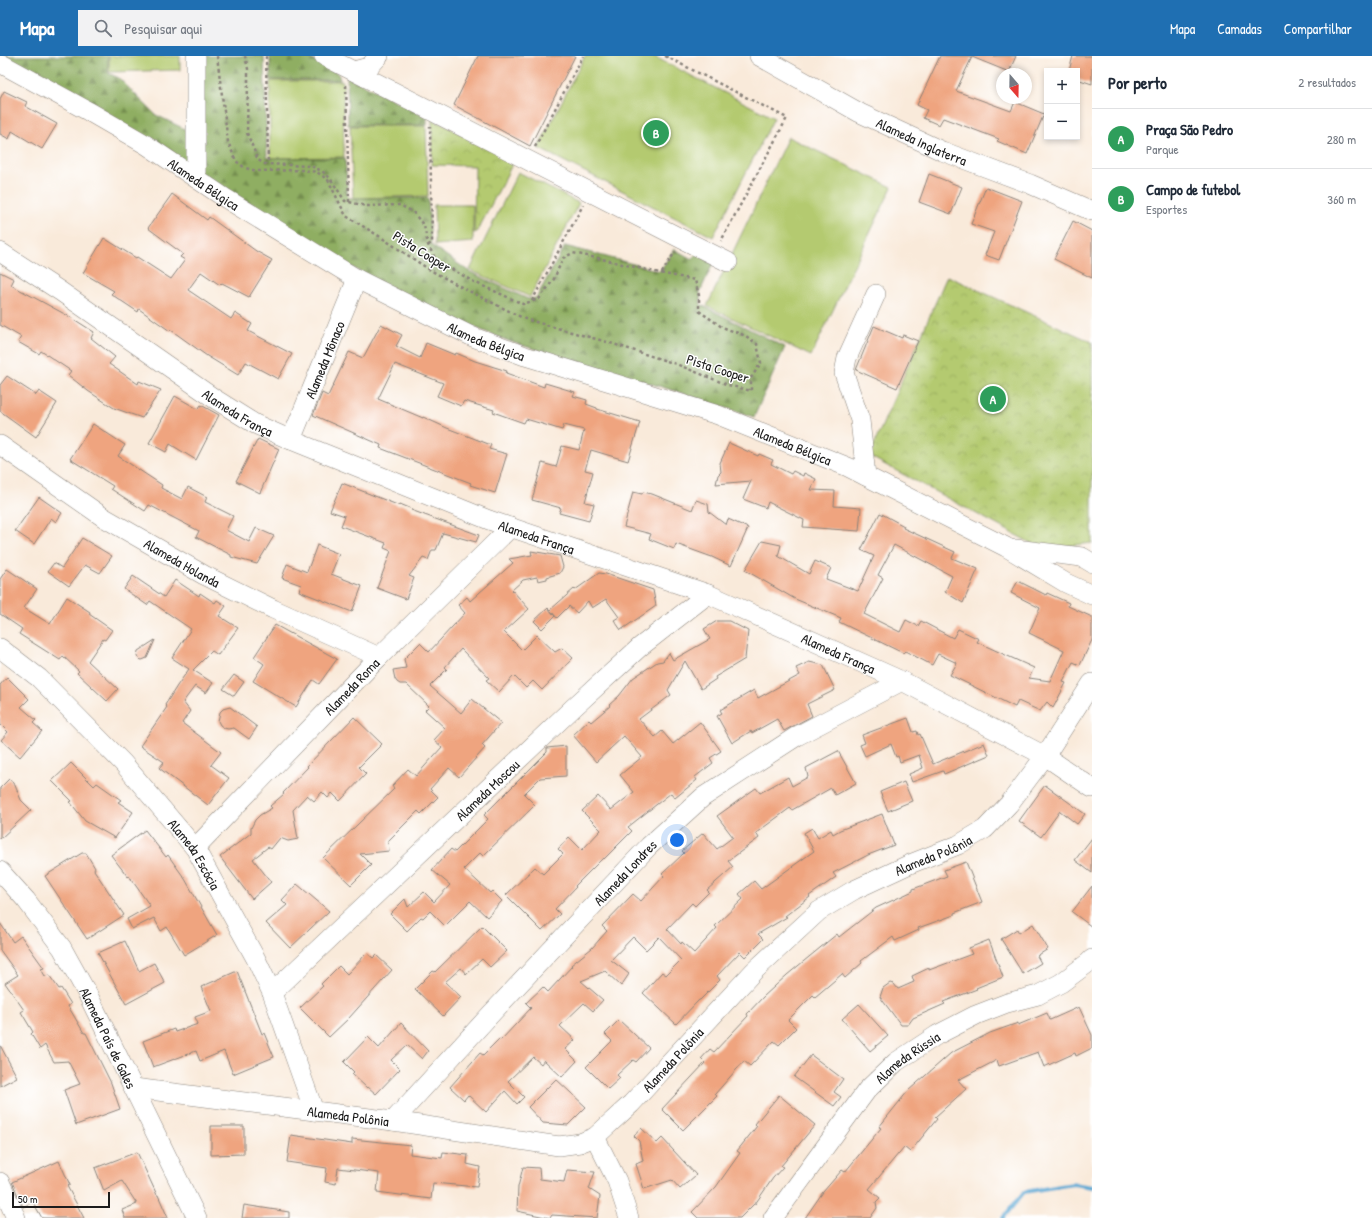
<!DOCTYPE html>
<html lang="pt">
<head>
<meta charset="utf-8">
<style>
  :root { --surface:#fff; --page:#f2f2f3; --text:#1f2937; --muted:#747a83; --line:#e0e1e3; --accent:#1f6fb2 }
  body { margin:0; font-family:"Patrick Hand",sans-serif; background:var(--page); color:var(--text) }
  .controls { position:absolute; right:12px; top:12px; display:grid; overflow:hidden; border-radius:0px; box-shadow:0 2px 6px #0003 }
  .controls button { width:36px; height:36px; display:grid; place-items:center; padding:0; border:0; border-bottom:1px solid var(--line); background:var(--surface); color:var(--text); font:20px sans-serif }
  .compass { position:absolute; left:996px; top:12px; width:36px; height:36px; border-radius:50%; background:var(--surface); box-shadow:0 2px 6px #0003; rotate:160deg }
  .scale { position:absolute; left:12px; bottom:10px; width:98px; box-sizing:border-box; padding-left:4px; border:2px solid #1c1c1c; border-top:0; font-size:11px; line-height:14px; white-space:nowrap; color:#1c1c1c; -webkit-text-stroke:3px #fff; paint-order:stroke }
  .you { position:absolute; left:677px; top:784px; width:14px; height:14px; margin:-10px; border:3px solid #fff; border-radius:50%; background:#1a73e8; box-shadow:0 0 0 6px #1a73e833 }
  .badge { display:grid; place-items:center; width:26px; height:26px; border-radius:50%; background:var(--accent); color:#fff; font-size:13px; font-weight:700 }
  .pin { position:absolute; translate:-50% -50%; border:2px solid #fff; box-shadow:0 1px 4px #0006 }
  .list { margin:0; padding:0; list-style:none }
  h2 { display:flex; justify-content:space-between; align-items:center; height:52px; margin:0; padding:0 16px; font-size:17px }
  h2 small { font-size:13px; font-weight:400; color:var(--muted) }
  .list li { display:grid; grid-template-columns:26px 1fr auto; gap:12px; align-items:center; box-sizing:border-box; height:60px; padding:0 16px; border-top:1px solid var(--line) }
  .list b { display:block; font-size:15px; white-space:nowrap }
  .list p { margin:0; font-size:13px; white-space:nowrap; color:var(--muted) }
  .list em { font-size:13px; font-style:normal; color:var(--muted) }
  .icon { flex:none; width:22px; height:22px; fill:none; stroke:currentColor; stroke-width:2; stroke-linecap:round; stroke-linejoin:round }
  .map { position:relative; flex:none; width:1092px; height:1162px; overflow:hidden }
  header { display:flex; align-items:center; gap:24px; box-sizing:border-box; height:56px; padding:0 20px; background:var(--accent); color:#fff }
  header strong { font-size:19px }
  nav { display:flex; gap:22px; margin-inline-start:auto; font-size:14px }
  .search { width:280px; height:36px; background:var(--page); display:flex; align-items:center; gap:10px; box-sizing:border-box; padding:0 14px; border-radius:0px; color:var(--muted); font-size:15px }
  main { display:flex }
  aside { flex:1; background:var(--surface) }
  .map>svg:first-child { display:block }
  .grass { fill:#b4ca6f; stroke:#687346 }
  .forest { fill:url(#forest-firs); stroke:#56653f }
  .park { fill:url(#park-crowns); stroke:#687346 }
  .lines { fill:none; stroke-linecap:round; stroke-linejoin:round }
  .stream { stroke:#5aa7d3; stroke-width:4 }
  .building { fill:#efa47f }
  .minor-casing { stroke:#8a837b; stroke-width:20 }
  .path { stroke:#8a837b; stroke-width:2.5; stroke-dasharray:3 3; stroke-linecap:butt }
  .minor { stroke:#fff; stroke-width:19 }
  .labels { text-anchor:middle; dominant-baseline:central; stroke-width:3; stroke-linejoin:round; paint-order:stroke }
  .street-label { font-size:14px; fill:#1c1c1c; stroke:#fff }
</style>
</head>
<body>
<header>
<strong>Mapa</strong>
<div class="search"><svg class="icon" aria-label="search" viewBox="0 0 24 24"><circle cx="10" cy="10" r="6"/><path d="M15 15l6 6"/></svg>Pesquisar aqui</div>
<nav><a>Mapa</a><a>Camadas</a><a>Compartilhar</a></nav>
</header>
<main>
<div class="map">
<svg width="1092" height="1162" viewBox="0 0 1092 1162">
  <defs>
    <pattern id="forest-firs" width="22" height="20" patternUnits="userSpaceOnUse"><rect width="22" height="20" fill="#8fae62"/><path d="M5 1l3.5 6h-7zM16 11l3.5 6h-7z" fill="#748d50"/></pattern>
    <pattern id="park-crowns" width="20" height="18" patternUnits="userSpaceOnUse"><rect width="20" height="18" fill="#b4ca6f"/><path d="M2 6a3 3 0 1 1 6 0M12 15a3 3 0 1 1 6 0" fill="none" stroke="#9aad60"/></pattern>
  </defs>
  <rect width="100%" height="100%" fill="#fff"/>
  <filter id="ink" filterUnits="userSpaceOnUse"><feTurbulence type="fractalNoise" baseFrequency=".025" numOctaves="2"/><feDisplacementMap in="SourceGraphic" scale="8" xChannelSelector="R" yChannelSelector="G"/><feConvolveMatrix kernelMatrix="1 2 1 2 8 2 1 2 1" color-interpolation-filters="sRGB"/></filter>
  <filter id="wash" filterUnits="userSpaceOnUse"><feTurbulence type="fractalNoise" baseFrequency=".012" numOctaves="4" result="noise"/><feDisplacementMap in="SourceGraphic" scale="16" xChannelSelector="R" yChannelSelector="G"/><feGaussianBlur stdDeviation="0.9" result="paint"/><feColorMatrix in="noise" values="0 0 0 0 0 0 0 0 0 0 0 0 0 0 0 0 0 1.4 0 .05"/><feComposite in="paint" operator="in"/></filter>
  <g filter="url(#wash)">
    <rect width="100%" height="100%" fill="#f9eada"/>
    <!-- grass -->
    <path class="grass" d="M109 0H180V14L109 16Z
      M585 0H653L774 62 713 181 538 92Z
      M270 25H343L344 101 270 102Z
      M350 70H426L428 140 353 142Z
      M788 81 892 131 811 300 707 250Z
      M518 116 579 147 530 241 470 214Z
      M434 149H473V186L435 189Z"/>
    <!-- forest -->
    <path class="forest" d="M0 0H108V17L119 22 156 59 193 77 194 113Z
      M198 0H264L267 102H345L348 142H428L431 189 470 216 528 243 536 242 565 190 660 215 674 193 692 203 696 198 713 207 700 236 701 249 785 291 754 361 672 334 511 286 466 268 393 236 200 119Z
      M270 0H305L338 17 340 24H270Z
      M347 20 427 61V69H348Z"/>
    <!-- park -->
    <path class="park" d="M432 63 514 105 477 176 474 177 475 110 432 109Z
      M947 220 1092 286V487L1042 493 869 400Z"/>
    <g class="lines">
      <!-- stream -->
      <path class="stream" d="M1003 1162 1024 1136 1073 1128 1092 1131"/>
    </g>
    <g id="blocks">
      <!-- building -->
      <path class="building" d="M478 0H575L530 90 454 49Z
        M940 0H1016L1009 16 972 1 956 35 1011 55 1015 46 1044 58 1027 98 997 85 999 83 943 62 939 69 923 62 927 54 917 49Z
        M1073 0H1092V28L1077 23V15H1069Z
        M4 35 27 46 25 50 57 68 42 93 12 75 9 83 0 78V43Z
        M929 118 962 131 951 158 919 146Z
        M986 131 1022 145 999 204 985 199 994 176 971 168Z
        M172 138 207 164 209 161 256 195 272 204 249 241 222 227 220 229 201 216 188 234 231 263 235 257 252 268 248 275 292 298 278 323 246 306 238 319 207 300 171 274 170 275 139 253 138 256 111 238 114 235 83 217 104 182 136 202 137 201 171 223 185 204 180 201 183 198 148 172Z
        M1073 165 1092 175V222L1054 203Z
        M0 216 14 223 11 229 72 262 94 276 91 282 115 301 109 308 138 328 139 325 161 334 142 362 114 352 88 335 68 319 71 315 41 295 39 298 18 286 21 281 0 269Z
        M381 268 402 279 396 290 420 302 426 287 455 299 456 297 475 305 507 315 506 317 544 331 545 327 575 336 573 340 587 344 586 348 597 352V353L640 366 628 405 591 394 585 414 593 416 585 446 594 448 589 465 559 457 561 452 532 444 542 407 556 411 562 390 579 394 584 374 564 369 562 374 526 363 524 367 493 356 494 354 464 345 461 350 437 340 443 327 395 308 378 343 423 362V361L447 372 491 389 489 393 507 398 495 437 470 429 471 427 380 392 381 389 313 359 322 337 328 340 349 296 363 302Z
        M874 270 902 282 903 279 918 285 897 332 856 314Z
        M7 320 36 339 39 335 57 347 36 381 0 355V329Z
        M175 340 198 353 201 349 219 359 196 404 170 388 166 396 149 387Z
        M93 368 125 389 118 400 162 429 161 432 182 443 188 431 207 441 205 446 233 460 226 474 249 486 256 472 274 480 257 508 231 501V499L196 481 199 475 149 449 145 455 111 433 113 430 70 403Z
        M258 383 279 393 260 437 236 425Z
        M729 387 758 400 759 398 773 404 771 408 791 418 793 415 803 420 804 417 816 423 811 434 835 435 834 450 861 452 859 475 803 471 804 464 768 446 766 452 743 443 751 425 716 428 718 419 721 416 720 407Z
        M342 427 400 450V448L412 453 411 454 479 479 476 486 443 477 436 494H432L428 504 423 502 409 520 414 522 406 543 377 532 391 495 384 492 386 487 341 470 345 460 330 455Z
        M633 436 642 438 643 436 652 438 692 454 696 444 708 448 709 456 726 469 728 463 748 472 731 510 712 501 676 488 674 493 649 483 651 478 624 471Z
        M39 441 62 457 56 466 51 462 34 488 15 475Z
        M880 457 904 470 903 472 955 496 952 502 978 513 963 547 945 536 952 520 894 489 878 519 883 522 864 558 900 576 906 564 918 570 921 565 953 582 958 573 979 583 977 586 1034 612 1029 622 1050 625 1064 594 1029 577 1040 552 1011 537 1018 525 1046 539 1047 537 1069 547 1068 550 1092 561V584L1080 609 1073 606 1063 626 1066 627 1053 652 1047 646 1040 655 1018 645 1015 651 950 619 957 607 938 598 932 609 905 595 903 597 839 566 841 562 795 543 745 514 762 485 781 489 778 500 809 518 815 505 831 512 826 523 858 535 874 500 861 494Z
        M82 482 112 500 100 517 85 509 69 530 48 515 54 507 62 512Z
        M317 489 339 498 331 518 362 530 352 556 299 535 301 529 282 522 287 508 307 516Z
        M531 495 560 500 563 511 560 517 547 521V523L538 525 537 521 523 524 512 534 529 553 504 576 522 594 537 579 555 596 562 592 573 602 542 634 533 625 526 632 514 620 499 636 486 624 489 622 461 593 445 611 447 613 430 630 461 657 472 643 501 667 482 689 485 692 459 721 449 712 430 733 438 741 421 758 418 755 388 785 389 795 360 798 371 809 351 829 323 802 394 733 392 730 408 713 416 720 442 691 434 684 445 672 425 654 429 650 406 628H400L397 626 395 623 393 614 406 612 404 603 420 587 429 596 465 557 458 549 467 541 470 545 513 507 509 503 532 499Z
        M7 513 37 533 24 552 50 568 67 541 90 556 89 558 112 574 105 584 103 583 88 605 118 633 107 645 77 617 79 615 63 600 60 604 19 578 22 573 0 558V523Z
        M599 517 606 518 653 534 656 550 621 574 614 564 619 561 606 543 592 552 588 545 577 557 569 550 557 562 550 554 574 533 575 534Z
        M133 520 164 541 175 524 199 540 200 537 215 547 217 544 226 550 219 560 238 572 218 599 212 595 193 614 213 627 206 637 195 630 183 646 190 655 182 667 221 696 211 709 229 722 208 749 159 712 164 706 140 690 167 651 165 649 177 630 189 613 172 602 191 573 150 545 147 549 124 533Z
        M548 552 555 560 542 573 534 565Z
        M717 565H729L748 575 745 603 715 621 716 623 701 633 685 605 668 634 671 639 639 663 655 681 662 675 673 688 700 666 721 695 710 702 713 707 695 721 697 724 675 742 671 737 628 771 632 775 604 803 603 802 575 830 576 831 555 853 560 858 542 875 506 839 535 811 543 818 563 798 558 793 569 781 582 794 601 774 582 755 598 740 611 754 634 736 620 719 642 701 624 680 596 706 573 679 589 664 591 666 610 650 609 649 619 640 633 622 657 606 663 605 669 597 673 604 710 583 704 573Z
        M275 569 337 603 319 628 313 624 296 651 253 625 264 608 254 601Z
        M155 584 147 602 142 604 139 603 137 600 138 595Z
        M809 606 823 609 835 634 807 648 812 660 784 675 777 663 752 677 751 675 732 687 717 660 722 657 720 654 754 634 758 642 800 619 796 612Z
        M234 619 244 626 234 640 223 633Z
        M7 621 29 643 21 651 36 664 33 667 42 675 20 701 1 684 8 676 0 668V629Z
        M230 651 257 671 249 683 234 672 228 673 224 672 220 669 218 665 220 656 223 653Z
        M354 661 382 688 359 711 366 718 340 745 332 737 328 742 322 736 314 745 307 739 293 754 298 783 288 785 280 782 271 793 268 791 253 803 271 826 252 843 220 801 251 777V772L255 764 260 759 272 752 270 750 284 738 283 737 308 711 307 710Z
        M908 662 913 676 917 675 918 679 920 678 933 708 984 687 989 699 944 718 943 715 912 726 909 718 923 712 919 699 900 706 898 700 896 701 891 688 865 700 860 689 865 687 862 679Z
        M566 690V720L540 722 524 738 535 749 483 800 480 797 464 813 490 837 492 835 502 845 487 861 470 845 445 870 430 855 423 862 421 861 407 875 390 858 405 843 408 851 424 836 434 846 450 829 432 814 451 793 455 796 488 763 484 759 547 696V692Z
        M838 695 856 727 835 739 831 732 792 754 790 752 756 777 759 782 728 805 733 811 707 834 709 836 695 850 692 847 667 873 681 888 682 886 694 897 717 872 715 870 743 843 739 838 754 825 761 833 814 795 804 777 812 772 818 782 831 774 833 778 840 774 882 758 894 789 868 799 833 817 836 821 809 840 810 841 785 860 787 861 758 878 763 883 745 901 740 896 717 920 720 924 700 944H699L676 968 643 937 662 916 666 919 681 904 659 881 646 894 633 881 611 904 629 918 621 930 605 915 581 925 603 944 593 955 584 947 560 970 575 984 565 993 577 1005 562 1021 544 1004 541 1008 533 1001 508 1025 524 1041 517 1048 505 1035 486 1056 468 1039 464 1044 450 1031 480 997 483 999 499 983 501 984 531 952 526 947 543 931 548 936 572 910 571 909 592 892 607 875 602 870 633 838 641 845 664 820 662 818 684 797 682 795 703 777 717 793 733 781 717 760 756 732 760 737 788 721 792 730 808 721 806 712Z
        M71 707 94 730 97 727 121 744 118 746 133 756 115 782 85 765 70 746 72 745 52 725Z
        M9 723 14 727 21 744 31 754 0 783V732Z
        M904 726 912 745 888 755 880 736Z
        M1045 729 1085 758 1077 768 1060 755 1041 781 1019 765Z
        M145 774 166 801 168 799 185 823 217 879 184 899 167 871 161 875 154 862 132 873 127 863 150 850 129 820 128 821 111 799Z
        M1092 782V817L1075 804Z
        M82 797H86L95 812 94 814 124 859 87 883 45 820Z
        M966 806 982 846 954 857V859L918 872 919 874 895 885 893 881 861 905 862 907 845 922 842 918 815 941 813 939 788 964 796 972 779 989 774 985 750 1010 744 1005 715 1038 717 1040 683 1074 662 1053 705 1007 701 1003 710 993 714 996 748 960 747 958 763 941 787 919 837 878 839 881 876 852 913 835V833L947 820 944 814Z
        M297 828 329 855 290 892 266 867 287 849 282 844Z
        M1092 830V871L1072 856Z
        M0 867 13 886 21 880 44 912 41 913 45 920 49 919 59 933 61 932 71 948 68 950 84 977H86L111 1027 120 1053 76 1069 64 1034 80 1028 68 1005 54 1006 45 989 40 993 31 978 33 976 21 956 24 954 5 927 18 919 0 894Z
        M1033 868 1048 893 1037 900 1041 907 1023 918 1001 883 1017 873 1019 877Z
        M482 870 507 895 490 911 482 903 466 918 461 912 445 926 461 941 443 960 415 933 433 915 435 916Z
        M989 884 1003 921 976 932 977 933 943 946 945 948 913 962 908 969H901L880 941 883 932 890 927 894 928 898 933 914 926 912 920 929 912V914L972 898 969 892Z
        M125 885 139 915 154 907 165 927 126 948 98 897Z
        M367 897 373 902 376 899 392 914 349 962 329 981 300 952 323 930 321 928 339 910 347 918Z
        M237 915 262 978 264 977 274 1001 233 1018 224 995 200 1005 196 995 153 1011 143 985 174 973 175 976 198 968 195 961 211 955 201 931Z
        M859 948 888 980 870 995 842 963Z
        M1079 951 1092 979V992L1076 1000 1075 997 1044 1011 1038 996 999 1010 997 1004 958 1024 966 1033 935 1061 937 1063 910 1096 904 1091 869 1133 880 1142 876 1146 877 1152 870 1162H805L823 1136 842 1114 845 1116 881 1072 879 1071 908 1035 951 997 990 977 1018 967V969L1047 957 1050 964Z
        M619 964 649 992 636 1006 633 1004 617 1019 620 1022 608 1033 586 1011 612 985 605 978Z
        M401 967 428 995 422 1003 407 989 391 1004 400 1013 376 1038 368 1031 367 1032 352 1018 354 1016 344 1006 368 981 379 992Z
        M0 989 17 1021 0 1030Z
        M811 999 843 1023 834 1036 841 1041 834 1050 794 1021Z
        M556 1023 586 1051 568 1069 543 1067 528 1051Z
        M779 1039 815 1069 781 1110 783 1111 773 1122 755 1148H754L740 1162H698L692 1156 716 1131 740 1097 737 1095 757 1070 755 1068Z
        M211 1070H244V1098L211 1099Z
        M641 1072 657 1087 662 1082 696 1119 680 1133 672 1124 644 1133 636 1108 643 1105 639 1085 634 1080Z
        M291 1079 352 1088V1083L411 1089 410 1098 442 1102 443 1096 468 1099 467 1108 480 1111 477 1131 433 1127 431 1143 377 1136 379 1117 338 1112 336 1128 325 1126 327 1112 287 1106Z
        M137 1096 157 1139H158L168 1162H125L122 1154 137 1148 122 1125 104 1135 95 1112Z
        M59 1105 70 1129 67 1130 84 1162H42L33 1146 23 1151 12 1126Z
        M523 1111 539 1112 540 1123 564 1126 567 1114 595 1116 589 1133 600 1140 597 1162 552 1159 550 1162 517 1155 518 1131Z
        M244 1149 289 1156V1162H242Z"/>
    </g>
  </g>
  <g filter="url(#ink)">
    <use href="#blocks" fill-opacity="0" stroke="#8a837b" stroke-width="1"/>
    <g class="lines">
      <!-- minor casing -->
      <g class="minor-casing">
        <g id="minor">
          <path d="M324 0 682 183 728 206"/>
          <path id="s1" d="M759 0 860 57 942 95 1030 128 1092 155"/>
          <path id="s2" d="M0 7 88 55 145 88 225 142 357 223 473 281 525 300 718 359 848 411 1006 491 1066 527 1092 539"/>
          <path d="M354 15 369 11 379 0"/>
          <path d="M196 122V0"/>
          <path id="s3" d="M0 196 60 235 215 343 255 368 291 384 489 464 708 538 902 625 1045 700 1092 732"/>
          <path id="s4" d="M291 384 357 223"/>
          <path id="s5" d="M0 389 103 461 204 519 273 553 379 601"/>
          <path d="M866 420 860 364 844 317 847 302 876 238"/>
          <path d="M1015 493 1082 501 1092 507"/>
          <path id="s6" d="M0 592 39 622 123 707 195 792 256 903 272 937 314 1055"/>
          <path id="s7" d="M195 792 379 601 511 471"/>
          <path id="s8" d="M0 815 26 844 62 892 88 939 197 1162"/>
          <path id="s9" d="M272 937 573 652 640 591 708 538"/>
          <path id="s10" d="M134 1032 393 1065 559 1090 580 1087 595 1081 608 1069 631 1048 754 915 819 855 854 834 910 808 958 789 985 773 1009 748 1045 700 1092 627"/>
          <path id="s11" d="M393 1065 490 959 649 790 703 741 797 680 902 625"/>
          <path d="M595 1081 617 1125 629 1162"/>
          <path d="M0 1126 16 1162"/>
          <path id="s12" d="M773 1162 867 1034 896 1006 937 979 976 959 1007 947 1038 939 1061 927 1088 907 1092 903"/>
        </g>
      </g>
      <!-- path -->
      <path class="path" d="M217 0 228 86 236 105 245 112 257 115 303 114 317 116 328 124 346 160 379 180 430 214 465 233 525 263 607 286 676 308 728 329 751 335V322L761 307 757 288 746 280 722 271 699 255V240L695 224 655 216 606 204 573 197 563 202 554 223 539 243 523 248 474 226 436 204 428 189 424 170 413 156 400 149 366 150 345 145 330 122 322 115 311 110 265 108 258 104 247 77 248 24V13L245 0
        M266 0 268 108
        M665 0 787 62 721 185
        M346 29 349 146
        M535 91 583 0
        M428 189 432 187 430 70
        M662 217 675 196
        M532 245 583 149"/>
      <!-- minor -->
      <use href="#minor" class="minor"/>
    </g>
  </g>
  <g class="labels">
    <!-- street labels -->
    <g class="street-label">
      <text stroke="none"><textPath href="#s1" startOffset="184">Alameda Inglaterra</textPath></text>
      <text stroke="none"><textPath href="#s2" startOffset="237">Alameda Bélgica</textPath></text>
      <text transform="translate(422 195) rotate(32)">Pista Cooper</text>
      <text stroke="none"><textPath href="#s2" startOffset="561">Alameda Bélgica</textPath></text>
      <text stroke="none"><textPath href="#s4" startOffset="87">Alameda Mônaco</textPath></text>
      <text transform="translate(718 312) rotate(18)">Pista Cooper</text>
      <text stroke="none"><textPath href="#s3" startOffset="287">Alameda França</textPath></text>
      <text stroke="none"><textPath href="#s2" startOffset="885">Alameda Bélgica</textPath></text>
      <text stroke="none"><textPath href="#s3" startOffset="611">Alameda França</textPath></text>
      <text stroke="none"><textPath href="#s5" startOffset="217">Alameda Holanda</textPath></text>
      <text stroke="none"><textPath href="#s3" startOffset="935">Alameda França</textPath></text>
      <text stroke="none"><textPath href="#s7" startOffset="225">Alameda Roma</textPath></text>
      <text stroke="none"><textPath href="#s9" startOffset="296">Alameda Moscou</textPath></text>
      <text stroke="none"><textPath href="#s10" startOffset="912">Alameda Polônia</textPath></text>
      <text stroke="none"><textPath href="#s6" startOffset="285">Alameda Escócia</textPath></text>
      <text stroke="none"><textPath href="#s11" startOffset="340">Alameda Londres</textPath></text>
      <text stroke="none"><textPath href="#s8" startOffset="200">Alameda País de Gales</textPath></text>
      <text stroke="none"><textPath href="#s12" startOffset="211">Alameda Rússia</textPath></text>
      <text stroke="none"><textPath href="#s10" startOffset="576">Alameda Polônia</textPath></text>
      <text stroke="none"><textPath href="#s10" startOffset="216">Alameda Polônia</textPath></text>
    </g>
  </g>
</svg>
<div class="controls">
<button>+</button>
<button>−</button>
</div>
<svg class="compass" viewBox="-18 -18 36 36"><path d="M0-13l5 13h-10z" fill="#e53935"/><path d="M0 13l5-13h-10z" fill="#747a83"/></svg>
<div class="scale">50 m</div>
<div class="you"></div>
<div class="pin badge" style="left:993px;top:343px;background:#2e9e5b">A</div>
<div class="pin badge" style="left:656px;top:77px;background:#2e9e5b">B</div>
</div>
<aside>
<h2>Por perto<small>2 resultados</small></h2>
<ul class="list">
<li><span class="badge" style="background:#2e9e5b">A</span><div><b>Praça São Pedro</b><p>Parque</p></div><em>280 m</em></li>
<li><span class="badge" style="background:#2e9e5b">B</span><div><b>Campo de futebol</b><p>Esportes</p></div><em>360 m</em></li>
</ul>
</aside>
</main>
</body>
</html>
